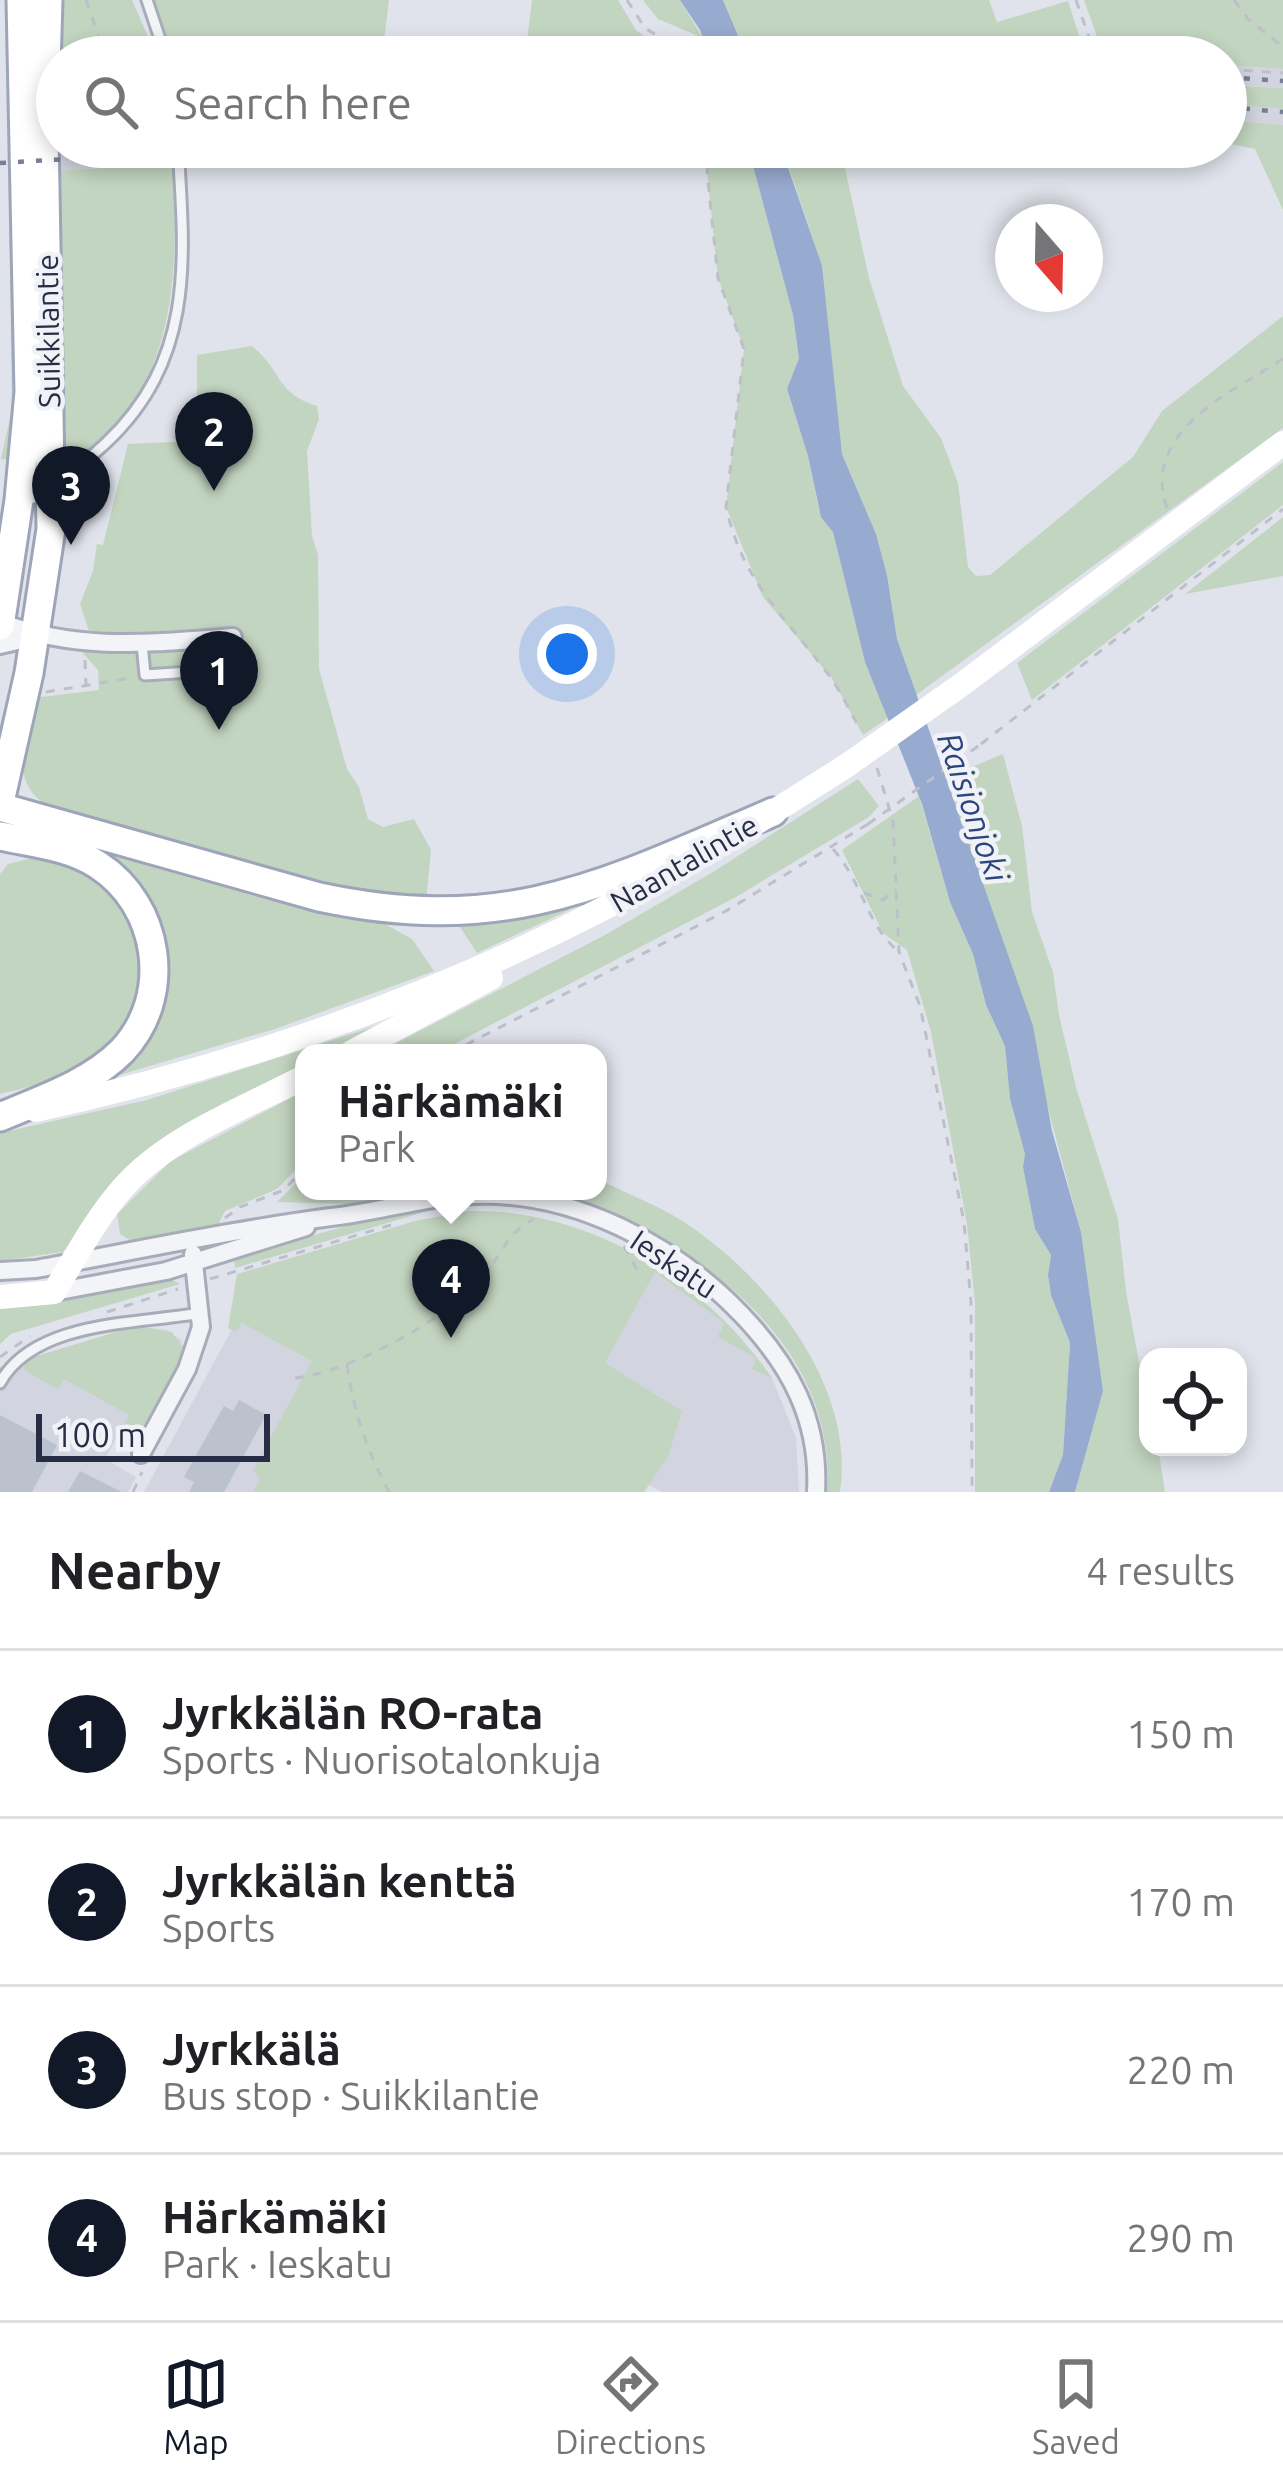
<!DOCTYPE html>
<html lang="en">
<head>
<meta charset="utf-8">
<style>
  :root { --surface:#fff; --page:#f2f2f2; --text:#202124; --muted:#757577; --line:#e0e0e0; --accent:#111827 }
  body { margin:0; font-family:Ubuntu,sans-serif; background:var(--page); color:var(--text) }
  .controls { position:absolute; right:36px; bottom:36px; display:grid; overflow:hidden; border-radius:24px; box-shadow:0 6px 18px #0003 }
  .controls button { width:108px; height:108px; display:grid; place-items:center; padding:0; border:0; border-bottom:3px solid var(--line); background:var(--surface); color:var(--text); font:60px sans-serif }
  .compass { position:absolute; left:995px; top:204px; width:108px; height:108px; border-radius:50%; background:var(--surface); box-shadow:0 6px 18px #0003; rotate:160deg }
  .scale { position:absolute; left:36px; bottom:30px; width:234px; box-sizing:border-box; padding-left:12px; border:6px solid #272d44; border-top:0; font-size:33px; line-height:42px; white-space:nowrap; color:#272d44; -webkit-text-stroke:9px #f0f2f8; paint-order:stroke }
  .you { position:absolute; left:567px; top:654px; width:42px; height:42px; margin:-30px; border:9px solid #fff; border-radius:50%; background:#1a73e8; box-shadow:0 0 0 18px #1a73e833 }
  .badge { display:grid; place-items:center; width:78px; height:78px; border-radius:50%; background:var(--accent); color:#fff; font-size:39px; font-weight:700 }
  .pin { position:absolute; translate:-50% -99px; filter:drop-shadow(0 3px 6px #0008) }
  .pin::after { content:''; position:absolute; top:63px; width:42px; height:36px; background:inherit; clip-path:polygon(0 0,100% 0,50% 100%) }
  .popup { position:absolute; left:295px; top:1044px; width:312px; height:156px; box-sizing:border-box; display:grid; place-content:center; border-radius:24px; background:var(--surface); filter:drop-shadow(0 3px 9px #0005); font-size:39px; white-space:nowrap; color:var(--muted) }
  .popup b { font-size:45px; color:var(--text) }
  .popup::after { content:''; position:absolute; left:50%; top:100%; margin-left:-24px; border:24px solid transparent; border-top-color:var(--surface) }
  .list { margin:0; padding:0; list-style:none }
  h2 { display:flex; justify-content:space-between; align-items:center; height:156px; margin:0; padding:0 48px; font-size:51px }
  h2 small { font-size:39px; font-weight:400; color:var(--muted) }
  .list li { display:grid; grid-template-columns:78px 1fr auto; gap:36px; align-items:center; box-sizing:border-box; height:168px; padding:0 48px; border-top:3px solid var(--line) }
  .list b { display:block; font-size:45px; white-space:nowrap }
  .list p { margin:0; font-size:39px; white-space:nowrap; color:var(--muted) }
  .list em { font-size:39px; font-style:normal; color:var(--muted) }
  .icon { flex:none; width:66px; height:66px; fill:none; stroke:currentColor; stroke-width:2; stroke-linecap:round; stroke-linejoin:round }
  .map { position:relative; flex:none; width:1283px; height:1492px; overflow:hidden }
  .search { position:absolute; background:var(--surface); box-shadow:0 6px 18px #0003; left:36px; right:36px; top:36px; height:132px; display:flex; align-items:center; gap:30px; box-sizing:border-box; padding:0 42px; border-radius:66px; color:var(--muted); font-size:45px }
  .sheet { height:828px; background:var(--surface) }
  nav { display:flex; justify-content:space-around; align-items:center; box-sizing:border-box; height:168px; border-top:3px solid var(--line); background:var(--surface); font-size:33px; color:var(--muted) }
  nav a { display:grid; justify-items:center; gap:6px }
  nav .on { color:var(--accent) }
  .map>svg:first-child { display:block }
  .built { fill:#d2d5e0 }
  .green { fill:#c2d5c0 }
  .water { fill:#97aacf }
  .building { fill:#bcc1ce }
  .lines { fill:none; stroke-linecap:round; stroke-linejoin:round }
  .lane-casing { stroke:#a8acb9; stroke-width:15 }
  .street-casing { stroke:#a8acb9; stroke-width:22 }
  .primary-casing { stroke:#9ea5b8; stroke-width:33 }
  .path { stroke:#bec0c9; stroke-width:3; stroke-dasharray:9 9; stroke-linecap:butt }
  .lane { stroke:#f3f4f8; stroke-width:9 }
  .street { stroke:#f3f4f8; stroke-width:16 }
  .secondary { stroke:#fff; stroke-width:24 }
  .primary { stroke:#fff; stroke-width:27 }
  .rail { stroke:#777f96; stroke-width:4.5; stroke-dasharray:6 12; stroke-linecap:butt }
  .path-bridge { stroke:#bec0c9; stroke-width:3; stroke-dasharray:9 9; stroke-linecap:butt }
  .secondary-bridge { stroke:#fff; stroke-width:24 }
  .labels { text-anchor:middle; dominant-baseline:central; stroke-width:9; stroke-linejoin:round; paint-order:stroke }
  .street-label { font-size:30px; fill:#272d44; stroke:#f0f2f8 }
  .water-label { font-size:33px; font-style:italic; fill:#2c457d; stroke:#f0f2f8 }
</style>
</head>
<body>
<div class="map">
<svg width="1283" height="1492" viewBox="0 0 1283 1492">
  <rect width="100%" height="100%" fill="#e0e3eb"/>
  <!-- built -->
  <path class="built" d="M1226 65 1283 69V88L1226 84Z
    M1226 104 1283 109V125L1226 120Z
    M89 147H393L57 171V149Z
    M657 1267 725 1321 772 1378 796 1438 799 1492H662L605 1461 595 1381Z
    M240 1314 329 1362 259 1492H144Z
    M136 1326 167 1330 181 1340 184 1349 124 1425 105 1459 136 1477 128 1492H0V1367Z"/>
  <!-- green -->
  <path class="green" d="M61 0H132L157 57H59Z
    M154 0H389L382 57H174Z
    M532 0H618L636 30 673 57H525Z
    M643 0H680L703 38 658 19Z
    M723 0H989L997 22 1068 1 1084 51 1080 57H747Z
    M1084 0H1283V69L1226 65V57L1112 55 1101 48Z
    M1226 85 1283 88V109L1226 104Z
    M1226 120 1283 125V210L1255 149 1226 143Z
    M709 147H748L793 315 799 358 787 390 808 456 819 510 833 532 865 662 888 718 863 735 831 677 763 597 726 507 744 349 718 278 707 172Z
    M782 147H918C893 148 865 146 843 159L869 278 903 386 941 438 958 483 968 567 976 576 990 575 1133 457 1162 411 1283 316V428L916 695 897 639 887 575 876 534 842 454 814 242Z
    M173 163C177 259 180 363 105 436 92 449 76 459 61 471L57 171Z
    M9 185H17L16 421 8 460 1 459 12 409Z
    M252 346C284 372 274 392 317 406L319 419 307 451 312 536 318 555 319 669 347 769 359 787 368 819 383 827 414 819 431 850 426 903H382L48 806C7 781 25 738 33 698L99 690 98 670 82 652 91 650 96 654 95 633 89 631 80 604 93 571 97 544 103 545 128 444 197 441V355Z
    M1283 462V505L1032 700 1017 663Z
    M1283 517V576L1185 594Z
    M1003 754 1022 826 1032 912 1053 972 1059 1015 1077 1091 1118 1219 1126 1291 1148 1412V1447H1158L1165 1492H1075L1103 1391 1081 1232 1042 1086 946 778Z
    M858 779 879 806 869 817 736 897 437 1053H377L605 935 713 872Z
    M919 796 950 902 973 954 986 1005 1005 1046 1010 1099 1025 1154 1023 1167 1035 1229 1051 1255 1048 1275 1051 1295 1070 1343 1063 1456 1049 1492H975V1303L967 1224 931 1032 907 950 883 933 842 850Z
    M81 846 277 901 378 920 412 939 434 971 275 1029 109 1078 161 950Z
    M32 858 60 860 86 869 131 910 145 972 129 1027 92 1064 48 1082 0 1094V874L8 864Z
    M568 904 569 910 477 953 456 921Z
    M385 1023 336 1053H304V1070L181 1133 63 1252 0 1261V1133L147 1100Z
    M304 1091V1161L277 1189 225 1211 216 1228 135 1243 120 1234 117 1214 171 1161Z
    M304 1175V1191H424L352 1204 277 1202Z
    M598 1179C625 1193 655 1204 681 1220 766 1275 856 1384 840 1492H827C839 1335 680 1231 548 1191H598Z
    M431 1210 235 1268 234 1257 350 1225Z
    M469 1211C589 1208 706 1281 772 1378L752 1369 756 1358 718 1337 724 1323 655 1272 605 1363 682 1411 668 1457 644 1492H253L260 1479 253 1470 312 1361 242 1323 235 1332 228 1328 237 1274 415 1221Z
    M171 1279 180 1284 11 1334 0 1344V1302Z
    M136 1326 172 1332 184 1349 180 1366 148 1425 142 1428 123 1427 129 1415 64 1379 58 1389 25 1371 23 1364 31 1358Z"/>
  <!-- water -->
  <path class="water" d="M680 0H723L747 57H710L700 30Z
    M748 147H781L822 266 842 454 876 534 887 575 897 639 1033 1026 1052 1131 1081 1232 1103 1391 1075 1492H1049L1063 1455 1070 1343 1051 1295 1048 1275 1051 1255 1035 1229 1023 1167 1025 1154 1010 1099 1005 1046 986 1005 973 954 950 902 922 804 865 662 833 532 821 517 808 456 787 389 799 358 793 315Z"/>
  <!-- building -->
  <path class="building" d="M239 1400 266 1415 224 1492H189L194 1482 184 1477 191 1464 224 1406 233 1411Z
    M0 1415 57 1445 32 1492H0Z
    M80 1471 122 1492H68Z"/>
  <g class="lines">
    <!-- lane casing -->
    <g class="lane-casing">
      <path id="lane" d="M147 0 166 57
        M23 503C54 488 80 467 106 443 195 359 185 260 178 147
        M142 644 145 675 235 669 233 637
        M0 1383C34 1320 139 1324 201 1313"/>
    </g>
    <!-- street casing -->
    <g class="street-casing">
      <path id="street" d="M0 622C80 652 150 643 233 637
        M0 645 35 637
        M0 1271 36 1269C134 1251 232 1230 331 1217 379 1212 426 1196 475 1195 573 1191 674 1244 741 1314 790 1365 820 1420 816 1492
        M54 1292 166 1271 306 1227
        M141 1454 187 1369 201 1327 193 1254"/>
    </g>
    <!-- primary casing -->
    <g class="primary-casing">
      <path id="primary" d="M0 626 19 500 29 392 21 0
        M0 802 29 673 51 529 44 133 48 0
        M0 807 319 897C507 937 605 884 773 812
        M0 836C32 843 69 846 98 865 160 905 174 996 122 1051 89 1084 42 1099 0 1117"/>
    </g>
    <!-- path -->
    <path class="path" d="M86 0 106 57
      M627 0 645 28 691 57
      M1076 0 1096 57
      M1234 0 1248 19 1283 47
      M1226 69 1283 73
      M709 147 707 172 718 278 744 349 726 507C743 583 784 615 828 674 841 691 850 712 861 731
      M1167 508C1140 433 1231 392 1283 359
      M85 660 86 686
      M46 692 131 678
      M981 744 1283 509
      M877 768 893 821 899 952 920 1006 964 1222 971 1303 972 1492
      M833 849C863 883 866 924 898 951
      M864 893 883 900 896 889
      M450 1053 726 911 868 824
      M225 1218 240 1207 284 1190 304 1169
      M624 1246 637 1270
      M210 1279 391 1225
      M107 1312 178 1289
      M0 1357 30 1336
      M347 1365C353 1410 368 1453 389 1492
      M295 1378C348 1373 452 1317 485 1275 502 1253 508 1232 534 1219
      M133 1492 142 1472"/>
    <!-- lane -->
    <use href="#lane" class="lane"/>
    <!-- street -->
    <use href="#street" class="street"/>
    <!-- secondary -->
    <path class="secondary" d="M961 685 1283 443
      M757 822 846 766
      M350 1053 491 978
      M36 1110C274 1058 502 973 711 849
      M0 1297 54 1292C75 1258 95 1220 121 1190 166 1137 243 1109 304 1077"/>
    <!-- primary -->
    <use href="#primary" class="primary"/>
    <!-- rail -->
    <path class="rail" d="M1226 77 1283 81
      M1226 107 1283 112
      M0 163 265 147"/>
    <!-- path-bridge -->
    <path class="path-bridge" d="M868 824 981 744"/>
    <!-- secondary-bridge -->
    <path class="secondary-bridge" d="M846 766 961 685"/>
  </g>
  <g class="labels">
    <!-- street labels -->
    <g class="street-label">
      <text transform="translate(48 331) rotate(-91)">Suikkilantie</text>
      <text transform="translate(684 863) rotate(-30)">Naantalintie</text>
      <text transform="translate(674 1264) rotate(34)">Ieskatu</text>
    </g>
    <!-- water labels -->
    <g class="water-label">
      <text transform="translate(974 807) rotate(71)">Raisionjoki</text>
    </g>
  </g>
</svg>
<div class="controls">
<button><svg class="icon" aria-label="locate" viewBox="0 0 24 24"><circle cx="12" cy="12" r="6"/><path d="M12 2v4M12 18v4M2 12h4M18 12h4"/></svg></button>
</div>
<svg class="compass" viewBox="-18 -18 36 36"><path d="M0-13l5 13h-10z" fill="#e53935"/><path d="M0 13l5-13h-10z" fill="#757577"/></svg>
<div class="scale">100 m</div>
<div class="you"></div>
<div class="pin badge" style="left:219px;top:730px">1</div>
<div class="pin badge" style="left:214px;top:491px">2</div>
<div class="pin badge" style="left:71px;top:545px">3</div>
<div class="pin badge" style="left:451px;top:1338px">4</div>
<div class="popup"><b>Härkämäki</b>Park</div>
<div class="search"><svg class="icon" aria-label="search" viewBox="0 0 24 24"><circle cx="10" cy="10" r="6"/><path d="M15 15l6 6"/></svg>Search here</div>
</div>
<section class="sheet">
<h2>Nearby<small>4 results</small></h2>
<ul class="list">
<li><span class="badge">1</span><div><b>Jyrkkälän RO-rata</b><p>Sports · Nuorisotalonkuja</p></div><em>150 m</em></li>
<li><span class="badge">2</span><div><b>Jyrkkälän kenttä</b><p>Sports</p></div><em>170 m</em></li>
<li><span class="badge">3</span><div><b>Jyrkkälä</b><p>Bus stop · Suikkilantie</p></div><em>220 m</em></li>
<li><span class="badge">4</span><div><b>Härkämäki</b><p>Park · Ieskatu</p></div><em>290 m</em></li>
</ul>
</section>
<nav>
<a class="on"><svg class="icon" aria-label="map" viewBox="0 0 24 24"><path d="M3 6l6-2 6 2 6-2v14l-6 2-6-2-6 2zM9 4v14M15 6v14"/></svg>Map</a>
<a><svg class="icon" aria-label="directions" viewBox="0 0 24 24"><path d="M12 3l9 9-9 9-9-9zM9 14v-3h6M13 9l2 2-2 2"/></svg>Directions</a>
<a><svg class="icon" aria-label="saved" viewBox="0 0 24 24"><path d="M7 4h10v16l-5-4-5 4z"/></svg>Saved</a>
</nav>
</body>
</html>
